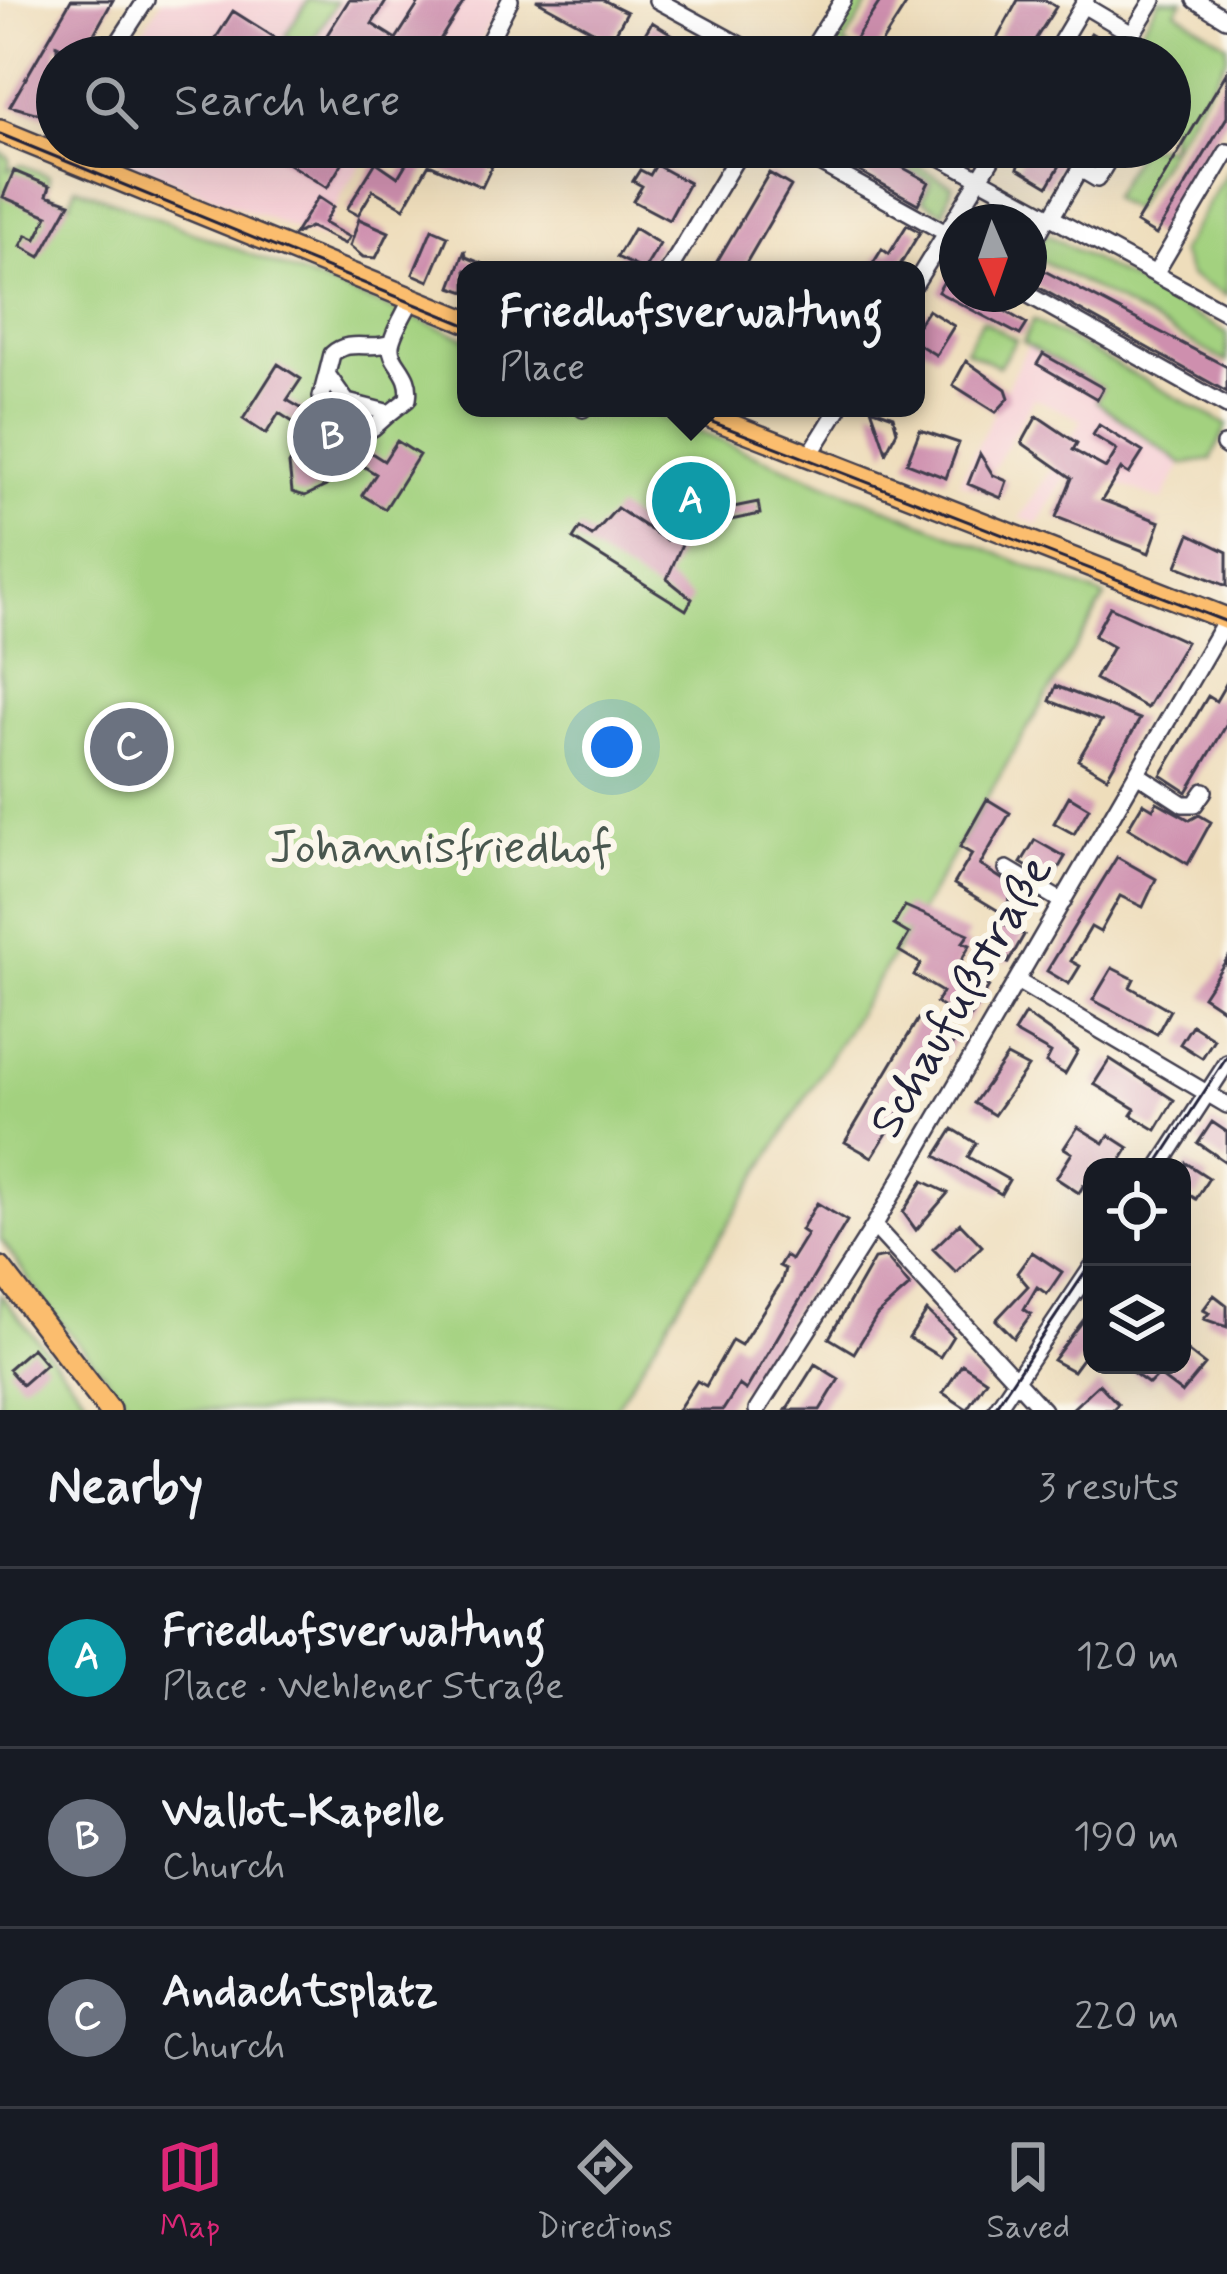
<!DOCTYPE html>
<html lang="en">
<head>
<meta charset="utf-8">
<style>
  :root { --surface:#171b24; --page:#242831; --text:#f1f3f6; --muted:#9ea1a6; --line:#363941; --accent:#db2777 }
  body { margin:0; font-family:Mynerve,sans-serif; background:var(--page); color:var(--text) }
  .controls { position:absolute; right:36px; bottom:36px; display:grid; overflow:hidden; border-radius:24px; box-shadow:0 12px 48px #0002 }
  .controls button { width:108px; height:108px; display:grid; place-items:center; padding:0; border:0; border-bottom:3px solid var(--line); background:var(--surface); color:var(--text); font:60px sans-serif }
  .compass { position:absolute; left:939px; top:204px; width:108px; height:108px; border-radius:50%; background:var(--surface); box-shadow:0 12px 48px #0002; rotate:178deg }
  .you { position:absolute; left:612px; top:747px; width:42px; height:42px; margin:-30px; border:9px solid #fff; border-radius:50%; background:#1a73e8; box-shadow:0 0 0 18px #1a73e833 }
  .badge { display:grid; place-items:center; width:78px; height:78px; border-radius:50%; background:var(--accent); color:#fff; font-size:39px; font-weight:700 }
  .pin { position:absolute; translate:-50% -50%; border:6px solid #fff; box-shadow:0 3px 12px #0006 }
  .popup { position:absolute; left:457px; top:261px; width:468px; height:156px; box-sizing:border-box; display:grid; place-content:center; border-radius:24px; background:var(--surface); filter:drop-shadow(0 3px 9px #0005); font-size:39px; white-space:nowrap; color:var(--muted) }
  .popup b { font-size:45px; color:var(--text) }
  .popup::after { content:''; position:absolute; left:50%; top:100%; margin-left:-24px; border:24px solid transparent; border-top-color:var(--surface) }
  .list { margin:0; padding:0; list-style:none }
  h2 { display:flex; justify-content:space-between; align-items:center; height:156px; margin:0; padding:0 48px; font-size:51px }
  h2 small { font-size:39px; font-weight:400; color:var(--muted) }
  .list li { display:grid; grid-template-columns:78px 1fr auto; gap:36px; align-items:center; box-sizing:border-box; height:180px; padding:0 48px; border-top:3px solid var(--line) }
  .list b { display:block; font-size:45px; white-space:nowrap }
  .list p { margin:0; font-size:39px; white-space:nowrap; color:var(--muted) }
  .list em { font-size:39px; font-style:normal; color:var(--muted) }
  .icon { flex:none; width:66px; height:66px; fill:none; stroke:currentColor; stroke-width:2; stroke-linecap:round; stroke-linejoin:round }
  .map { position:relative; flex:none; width:1227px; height:1410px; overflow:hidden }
  .search { position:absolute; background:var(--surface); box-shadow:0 12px 48px #0002; left:36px; right:36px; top:36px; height:132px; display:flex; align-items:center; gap:30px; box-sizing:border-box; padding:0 42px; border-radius:66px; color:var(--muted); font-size:45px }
  .sheet { height:696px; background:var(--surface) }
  nav { display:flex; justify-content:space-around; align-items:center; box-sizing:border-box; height:168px; border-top:3px solid var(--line); background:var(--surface); font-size:33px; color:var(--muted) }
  nav a { display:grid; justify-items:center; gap:6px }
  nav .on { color:var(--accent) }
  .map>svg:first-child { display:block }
  .built { fill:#f6cfd6 }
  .green { fill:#a3d17f; stroke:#627a5d; stroke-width:3 }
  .building { fill:#ce8fae }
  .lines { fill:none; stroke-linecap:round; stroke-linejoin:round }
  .minor-casing { stroke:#413e4e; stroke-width:20 }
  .major-casing { stroke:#413e4e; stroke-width:26 }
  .minor { stroke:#fff; stroke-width:15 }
  .major { stroke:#fbbd6e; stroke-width:21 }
  .tram { stroke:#22223b; stroke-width:3 }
  .labels { text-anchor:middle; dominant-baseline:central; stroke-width:12; stroke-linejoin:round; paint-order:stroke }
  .park-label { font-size:48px; fill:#49574f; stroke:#fbf7ec }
  .street-label { font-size:48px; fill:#22223b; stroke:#fbf7ec }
</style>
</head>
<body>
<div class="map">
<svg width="1227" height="1410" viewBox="0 0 1227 1410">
  <rect width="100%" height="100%" fill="#fbf7ec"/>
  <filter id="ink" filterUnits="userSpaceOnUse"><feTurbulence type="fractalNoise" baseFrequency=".00833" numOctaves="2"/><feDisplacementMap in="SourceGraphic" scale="24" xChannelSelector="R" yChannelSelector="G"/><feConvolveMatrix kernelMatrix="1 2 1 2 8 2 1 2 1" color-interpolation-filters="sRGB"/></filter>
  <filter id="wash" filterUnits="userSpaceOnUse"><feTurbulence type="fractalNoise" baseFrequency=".004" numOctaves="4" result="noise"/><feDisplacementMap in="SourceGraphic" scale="48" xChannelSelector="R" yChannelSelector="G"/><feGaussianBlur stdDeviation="2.7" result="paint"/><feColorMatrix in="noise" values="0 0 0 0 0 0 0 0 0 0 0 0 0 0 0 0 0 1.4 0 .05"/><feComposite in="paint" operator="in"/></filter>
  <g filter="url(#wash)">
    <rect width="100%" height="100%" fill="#edb"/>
    <!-- built -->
    <path class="built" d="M162 0H502L473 57H126Z
      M97 147H373L342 194 323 240 100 153Z
      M1028 345 1103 388 1096 402 1182 464 1162 501 1073 466 1038 524 1020 518 1082 420 1034 398 993 469 982 472 976 488 959 482Z"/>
    <!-- green -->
    <path class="green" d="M308 0 337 2 307 50 285 36Z
      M857 0H871L844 44 863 57H821Z
      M1159 0H1183L1176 11 1227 44V58L1132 210 1111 198 1140 147H1170V57H1125Z
      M868 147H882L952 185 944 213 923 200 931 182Z
      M0 151 10 159 8 169 22 165 49 176 47 194 70 203 76 187 466 338V408H640L1105 597 925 903 614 1410H134L47 1306 0 1238Z
      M1227 171V296L1190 276 1180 252Z
      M1044 233 1227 333V362L1034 256Z
      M982 320 1016 340 999 366 965 350Z
      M1033 320 1227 425 1211 460 1182 464 1096 401 1102 388 1023 342Z
      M0 1294 95 1410H0Z"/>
    <g id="blocks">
      <!-- building -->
      <path class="building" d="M71 0H113L81 57 57 45V78L50 90 55 92 46 116 10 106Z
        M349 0H387L372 24 396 39 421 0H465L429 57H313Z
        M536 0H603L627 12 611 41Z
        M881 0H909L874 55 854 41Z
        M1018 0H1045L1056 7 1024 57H987Z
        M233 11 306 57H204Z
        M652 22 683 41 674 57H631Z
        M1091 33 1117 49 1112 57H1076Z
        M1227 72V117L1156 235 1136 223Z
        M262 147H352L327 188Z
        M395 147H428L449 160 454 151 492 166 482 187 429 164 404 208 373 190 358 215 347 209 376 162 398 177 411 155Z
        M816 147H866L929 182 918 204Z
        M1025 147H1058L1054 155 1063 160 1048 186 1018 168Z
        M656 165 689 183 669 220 633 201 642 186 633 181 640 170 650 175Z
        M14 171 50 186 47 195 70 203 40 257 21 246 27 235 36 239 48 216 3 197Z
        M769 173 791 186 742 270H712Z
        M318 197 333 207 324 223 349 237 345 244 310 227 294 235Z
        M359 219 389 232 376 258 363 257 350 246Z
        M907 225 920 232 897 270H869L882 249 889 254Z
        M634 228 660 244 644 270 617 257Z
        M432 229 448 236 429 281 413 274Z
        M465 250 466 257 497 270H466V292L451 287Z
        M957 258V294H976L1027 324 1020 335 938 292Z
        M1037 267 1227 367V392L1029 282Z
        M928 310 954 326 936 355 916 343V328Z
        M1043 354 1103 388 1097 399 1037 364Z
        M966 361 1006 389 1009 398 996 412 953 385Z
        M278 364 301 379 287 400 311 414 314 408 329 424 348 415 344 432 366 440 362 447 384 461 397 441 419 455 385 509 362 495 376 474 353 460 349 466 341 461 326 486 305 496 292 492 289 464 305 438 298 434 302 428 279 413 266 434 243 419Z
        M871 408 893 416 897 431 886 452Z
        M1037 416 1077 443 1073 450 1106 468 1117 450 1093 435 1099 425 1143 452 1129 474 1121 469 1102 500 1160 522 1149 553 1056 517 1072 478 1022 443Z
        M920 430 959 443 946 478 907 463Z
        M980 454 993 475 1007 481 1001 498 968 484Z
        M695 463 714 469 667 579 692 599 686 610 573 539 580 528 592 536 617 508 666 540Z
        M758 502 760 514 721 522 719 510Z
        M1190 534 1227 552V586L1177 566Z
        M1110 607 1186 642 1147 708 1095 679 1113 647 1094 636Z
        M1227 682V724L1187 792 1161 775 1208 696 1216 701Z
        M1056 686 1140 719 1107 777 1078 760 1101 721 1050 701Z
        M1069 796 1089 808 1074 834 1054 823Z
        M987 799 1010 813 980 865 1016 888 1002 913 954 884 972 854 960 847Z
        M1157 802 1190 820 1199 815 1211 822 1188 864 1128 828 1143 803 1153 809Z
        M1035 840 1065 857 1051 881 1021 863Z
        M1117 857 1156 879 1143 907 1120 896 1100 932 1091 927 1071 961 1080 966 1069 984 1047 971Z
        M905 906 969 934 963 942 970 945 957 968 989 987 967 1022 936 1003 942 992 914 975 921 964 899 951 909 934 894 925Z
        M1003 923 1024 935 1008 963 987 952Z
        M1227 959V1012L1203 996Z
        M1112 968 1134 979 1130 987 1170 1010 1157 1034 1093 1000Z
        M1025 1014 1078 1051 1065 1074 1046 1063 1051 1053 1014 1032Z
        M918 1019 955 1040 941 1064 933 1060 872 1157 845 1142Z
        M1192 1025 1214 1039 1202 1058 1180 1044Z
        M1007 1056 1028 1067 994 1115 974 1103Z
        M1110 1059 1174 1100 1156 1130 1131 1115 1135 1109 1094 1084Z
        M1212 1122 1227 1132V1163L1198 1143Z
        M1078 1127 1104 1143 1109 1135 1129 1148 1117 1167H1092V1192L1083 1186 1079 1193 1056 1178 1072 1153 1064 1148Z
        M953 1129 976 1143 968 1157 1009 1180 1001 1194 936 1156Z
        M1186 1163 1209 1178 1196 1199 1182 1190Z
        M923 1181 948 1193 916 1230 903 1212Z
        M817 1203 847 1221 746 1390 739 1385 723 1410H678L697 1381 706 1386 732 1340 741 1345 781 1283 785 1269 779 1266 785 1256 791 1260 807 1234 801 1230Z
        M960 1223 982 1246 956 1272 933 1249Z
        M1032 1252 1062 1272 1047 1294 1037 1287 1024 1309 1031 1314 1014 1338 996 1320 1028 1286 1017 1273Z
        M886 1257 910 1286 877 1315 854 1353 829 1338 874 1259Z
        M1214 1295 1227 1305V1327L1204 1319 1209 1313 1203 1310Z
        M1092 1309V1345L1073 1371 1053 1360Z
        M927 1311 953 1336 940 1357 909 1338Z
        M1182 1347 1205 1365 1182 1393 1158 1375 1149 1384 1132 1372 1138 1365H1182Z
        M32 1348 46 1364 22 1385 8 1369Z
        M815 1364 839 1379 820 1410H786Z
        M962 1364 986 1380 967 1409 943 1393Z
        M1099 1384 1118 1404 1112 1410H1071Z"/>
    </g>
  </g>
  <g filter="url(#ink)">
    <use href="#blocks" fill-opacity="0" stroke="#413e4e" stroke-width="3"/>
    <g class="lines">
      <!-- minor casing -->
      <g class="minor-casing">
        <path id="minor" d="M657 0 762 57
          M1195 0 1226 19
          M1083 5 1132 34 1153 0
          M109 57 146 0
          M481 57 510 0
          M807 57 843 0
          M1052 57 1086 0
          M83 147 101 170
          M791 147 946 233
          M922 147 1227 313
          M1051 218 1080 169 1097 179 1116 147
          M1029 250 1048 216
          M669 270 743 147
          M1155 274 1227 152
          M916 282 999 147
          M1027 294 1227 406
          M391 343C370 351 350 338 332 354L327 374 347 402 390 413 408 399C413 371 389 364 391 345 393 331 405 314 411 300
          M327 374 321 397 333 413
          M583 409V408
          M354 426 373 428 390 413
          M1224 445 1227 447
          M809 456 839 408
          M1137 774 1183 804H1195L1204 791
          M1007 869 1063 902
          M1017 981 1227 1105
          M1159 1167 1227 1063
          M874 1226 1043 1410
          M757 1410 874 1226 1227 618
          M996 1410 1092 1267"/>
      </g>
      <!-- major casing -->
      <g class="major-casing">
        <path id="major" d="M0 131 466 321
          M687 408 1227 619
          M0 1268 109 1410"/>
      </g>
      <!-- minor -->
      <use href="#minor" class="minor"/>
      <!-- major -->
      <use href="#major" class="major"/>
      <!-- tram -->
      <path class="tram" d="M0 134 466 325
        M676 408 1227 622
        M1155 1167 1227 1057
        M993 1410 1092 1262"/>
    </g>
  </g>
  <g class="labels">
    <!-- park labels -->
    <g class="park-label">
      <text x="441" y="848">Johannisfriedhof</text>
    </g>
    <!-- street labels -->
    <g class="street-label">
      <text transform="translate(962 997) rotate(-60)">Schaufußstraße</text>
    </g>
  </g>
</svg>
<div class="controls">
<button><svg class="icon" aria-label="locate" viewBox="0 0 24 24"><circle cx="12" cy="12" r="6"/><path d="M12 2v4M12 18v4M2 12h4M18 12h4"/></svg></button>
<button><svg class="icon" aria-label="layers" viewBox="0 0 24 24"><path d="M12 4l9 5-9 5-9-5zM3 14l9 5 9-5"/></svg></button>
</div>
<svg class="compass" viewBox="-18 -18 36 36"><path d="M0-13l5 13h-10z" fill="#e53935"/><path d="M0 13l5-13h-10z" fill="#9ea1a6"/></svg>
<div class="you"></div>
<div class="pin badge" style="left:691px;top:501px;background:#0f9aa8">A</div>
<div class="popup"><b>Friedhofsverwaltung</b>Place</div>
<div class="pin badge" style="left:332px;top:437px;background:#6b7280">B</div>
<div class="pin badge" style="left:129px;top:747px;background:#6b7280">C</div>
<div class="search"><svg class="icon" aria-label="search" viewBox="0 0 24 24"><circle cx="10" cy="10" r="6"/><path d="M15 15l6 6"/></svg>Search here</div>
</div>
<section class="sheet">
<h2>Nearby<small>3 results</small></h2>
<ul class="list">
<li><span class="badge" style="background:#0f9aa8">A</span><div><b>Friedhofsverwaltung</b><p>Place · Wehlener Straße</p></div><em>120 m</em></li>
<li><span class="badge" style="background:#6b7280">B</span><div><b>Wallot-Kapelle</b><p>Church</p></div><em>190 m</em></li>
<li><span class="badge" style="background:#6b7280">C</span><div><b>Andachtsplatz</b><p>Church</p></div><em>220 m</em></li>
</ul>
</section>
<nav>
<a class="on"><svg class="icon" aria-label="map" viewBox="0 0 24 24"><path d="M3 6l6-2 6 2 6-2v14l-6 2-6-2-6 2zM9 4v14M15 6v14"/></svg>Map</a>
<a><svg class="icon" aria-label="directions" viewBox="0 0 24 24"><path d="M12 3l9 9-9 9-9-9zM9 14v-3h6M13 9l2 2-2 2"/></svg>Directions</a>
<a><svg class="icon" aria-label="saved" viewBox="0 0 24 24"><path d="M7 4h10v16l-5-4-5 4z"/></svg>Saved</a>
</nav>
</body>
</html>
